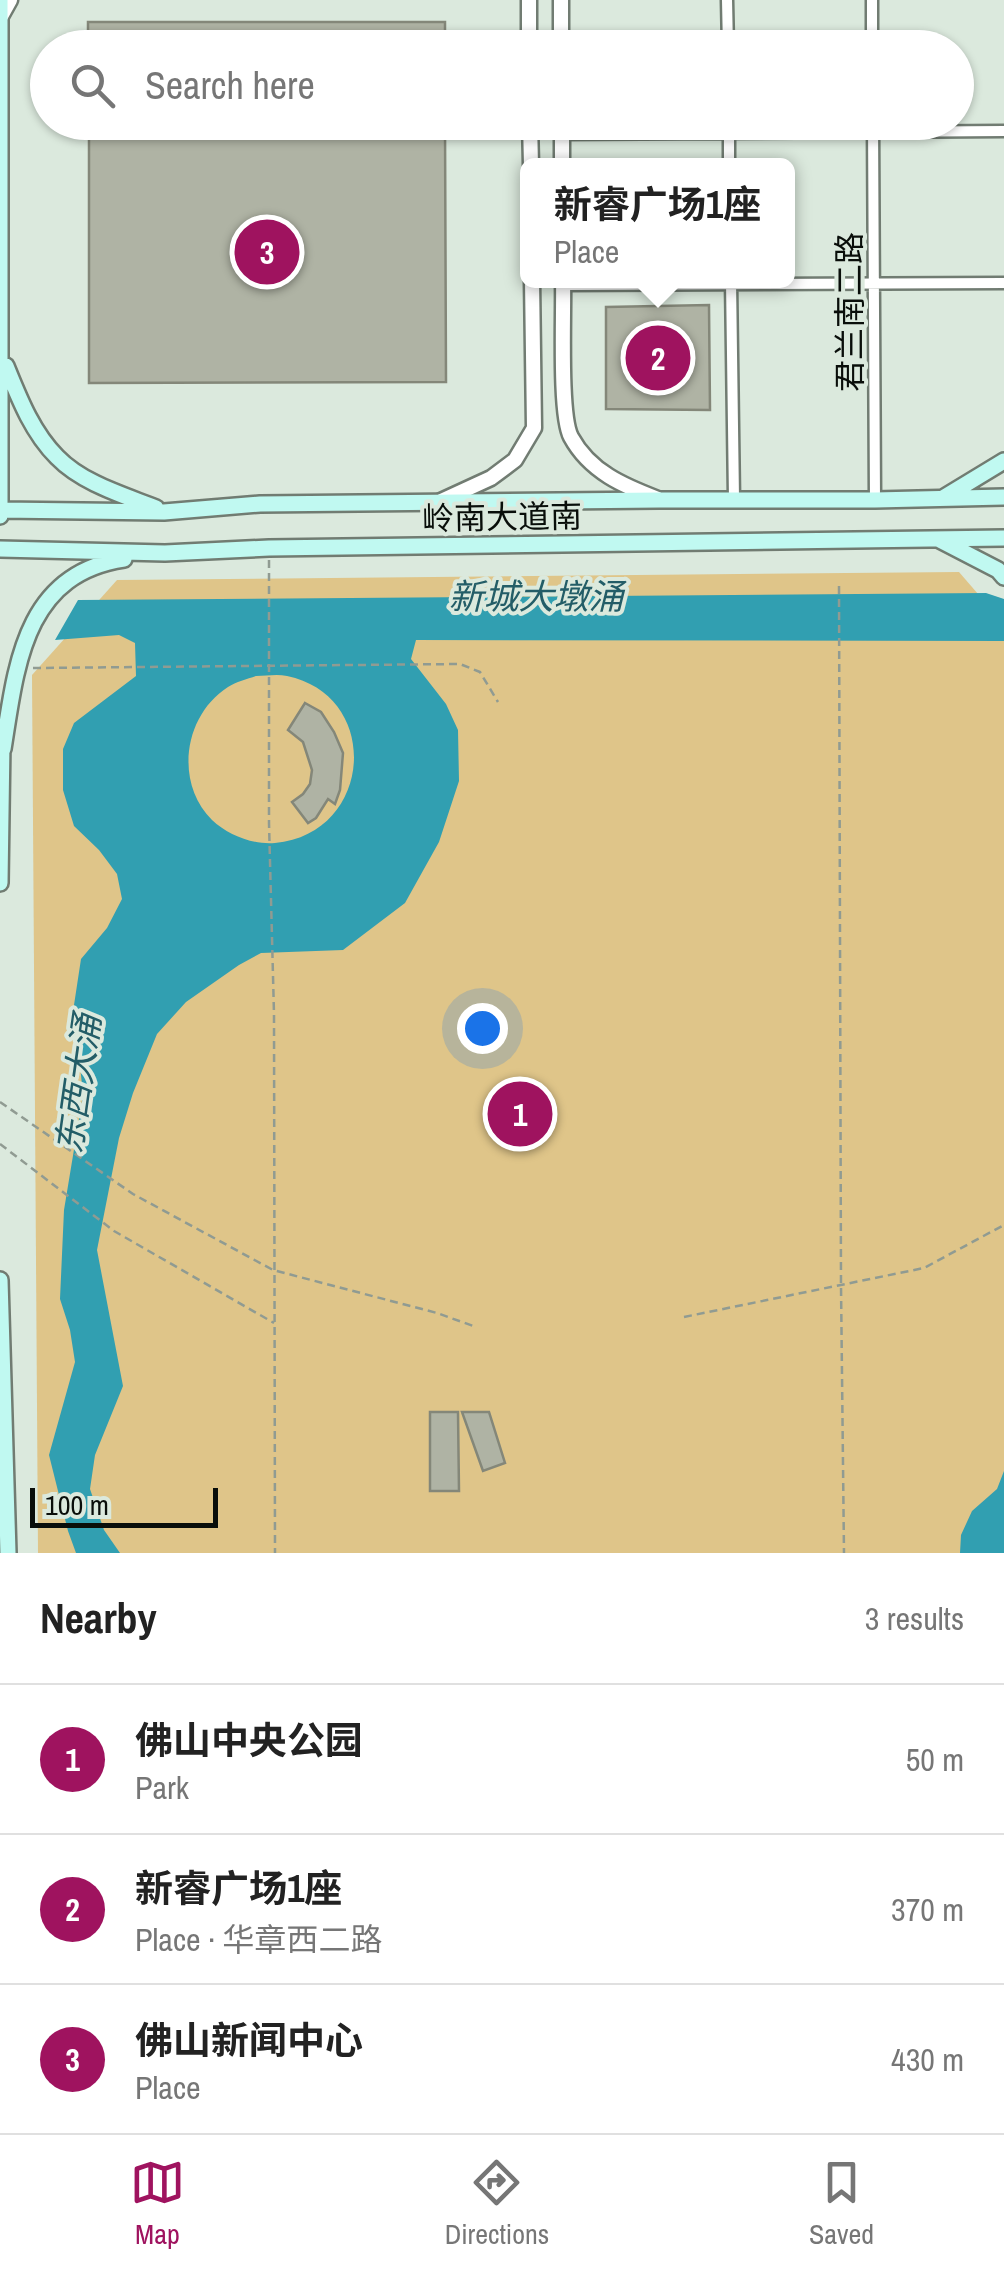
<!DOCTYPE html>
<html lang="en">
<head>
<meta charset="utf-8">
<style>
  :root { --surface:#fff; --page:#f2f2f2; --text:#222; --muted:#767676; --line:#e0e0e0; --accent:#9f135f }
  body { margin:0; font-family:"Archivo Narrow","Noto Sans SC",sans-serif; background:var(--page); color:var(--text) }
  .scale { position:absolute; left:30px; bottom:25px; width:188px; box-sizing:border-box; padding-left:10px; border:5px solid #090e0a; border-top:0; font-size:28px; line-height:35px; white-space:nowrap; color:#090e0a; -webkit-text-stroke:8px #dbe9dd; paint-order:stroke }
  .you { position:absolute; left:482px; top:1028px; width:35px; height:35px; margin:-25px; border:8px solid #fff; border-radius:50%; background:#1a73e8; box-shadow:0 0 0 15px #1a73e833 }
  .badge { display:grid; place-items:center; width:65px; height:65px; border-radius:50%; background:var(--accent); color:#fff; font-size:32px; font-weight:700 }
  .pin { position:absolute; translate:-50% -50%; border:5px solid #fff; box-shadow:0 2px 10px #0006 }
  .popup { position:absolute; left:520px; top:158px; width:275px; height:130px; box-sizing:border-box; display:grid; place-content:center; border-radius:15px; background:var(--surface); filter:drop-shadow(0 2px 8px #0005); font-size:32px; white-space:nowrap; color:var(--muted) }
  .popup b { font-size:38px; color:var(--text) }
  .popup::after { content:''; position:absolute; left:50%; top:100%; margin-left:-20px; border:20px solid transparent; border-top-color:var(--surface) }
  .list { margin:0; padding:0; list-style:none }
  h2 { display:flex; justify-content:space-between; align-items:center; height:130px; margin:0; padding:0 40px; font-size:42px }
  h2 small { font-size:32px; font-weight:400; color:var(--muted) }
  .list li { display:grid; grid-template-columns:65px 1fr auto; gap:30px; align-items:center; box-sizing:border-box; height:150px; padding:0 40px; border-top:2px solid var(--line) }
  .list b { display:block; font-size:38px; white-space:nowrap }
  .list p { margin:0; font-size:32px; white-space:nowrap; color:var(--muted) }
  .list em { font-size:32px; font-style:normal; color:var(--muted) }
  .icon { flex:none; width:55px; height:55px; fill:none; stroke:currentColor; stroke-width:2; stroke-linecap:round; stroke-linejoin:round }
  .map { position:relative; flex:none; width:1004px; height:1553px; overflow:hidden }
  .search { position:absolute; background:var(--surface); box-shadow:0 2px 8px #0004; left:30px; right:30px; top:30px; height:110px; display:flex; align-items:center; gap:25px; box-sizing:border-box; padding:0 35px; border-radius:55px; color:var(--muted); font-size:38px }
  .sheet { height:580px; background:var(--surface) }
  nav { display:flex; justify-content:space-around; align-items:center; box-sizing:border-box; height:140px; border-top:2px solid var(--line); background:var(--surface); font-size:28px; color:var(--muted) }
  nav a { display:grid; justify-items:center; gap:5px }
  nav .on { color:var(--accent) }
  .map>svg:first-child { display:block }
  .green { fill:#dfc589 }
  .water { fill:#319fb1; fill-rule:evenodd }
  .building { fill:#afb3a4; stroke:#848779; stroke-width:2.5 }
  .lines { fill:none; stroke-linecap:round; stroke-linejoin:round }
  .minor-casing { stroke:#717c72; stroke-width:15 }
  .tertiary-casing { stroke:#717c72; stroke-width:19 }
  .secondary-casing { stroke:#717c72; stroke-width:20 }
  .path { stroke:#909b92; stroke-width:2.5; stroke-dasharray:8 5; stroke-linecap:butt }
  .minor { stroke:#fff; stroke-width:10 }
  .tertiary { stroke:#fff; stroke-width:14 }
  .secondary { stroke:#c0f9f1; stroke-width:15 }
  .labels { text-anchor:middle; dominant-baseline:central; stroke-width:8; stroke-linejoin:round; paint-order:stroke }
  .street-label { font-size:32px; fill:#090e0a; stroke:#dbe9dd }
  .water-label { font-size:35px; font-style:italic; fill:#235d67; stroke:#dbe9dd }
</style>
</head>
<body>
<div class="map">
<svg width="1004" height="1553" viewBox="0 0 1004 1553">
  <rect width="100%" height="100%" fill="#dbe9dd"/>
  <!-- green -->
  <path class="green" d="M959 572 1004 624V1553H38L32 675 117 580Z"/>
  <!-- water -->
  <path class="water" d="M986 593 1004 599V641L416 640 411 659 446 704 458 730 459 781 439 842 405 903 343 950 261 953 239 965 186 1002 157 1034 133 1093 119 1138 97 1250 123 1386 95 1455 90 1489 104 1530 120 1553H76L68 1531 49 1455 75 1362 70 1330 60 1299 64 1210 83 1095 74 1005 81 959 107 928 122 899 117 874 99 850 74 826 63 790V749L74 723 136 676 135 643 119 635 55 640 78 600ZM256 676C266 676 277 674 287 676 383 696 373 834 275 843 253 845 228 835 212 820 174 782 184 715 228 687 236 682 247 679 256 676Z
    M1004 1471V1553H960L961 1535 972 1511 997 1489Z"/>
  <!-- building -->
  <path class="building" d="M88 22H445V48H88Z
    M89 122H445L446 382 89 383Z
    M709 305 710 410 606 409V307Z
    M305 703 321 712 334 732 343 753 340 790 335 804 328 799 316 818 308 823 292 802 303 794 310 784 312 770 303 742 288 730Z
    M430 1412H458L459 1491H430Z
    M462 1412H489L505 1463 483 1471Z"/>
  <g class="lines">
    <!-- minor casing -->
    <g class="minor-casing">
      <path id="minor" d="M727 0 728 48
        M872 0V48
        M729 122V165
        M873 122 875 500
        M562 134 1004 131
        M731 281 734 499
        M563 285 1004 283"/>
    </g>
    <!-- tertiary casing -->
    <g class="tertiary-casing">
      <path id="tertiary" d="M529 0V48
        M561 0V48
        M0 18 10 0
        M530 122 531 165
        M562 122V165
        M563 280C564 311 559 415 571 437 590 472 624 486 658 499
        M441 501 491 478 515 460 534 428 532 280"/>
    </g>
    <!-- secondary casing -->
    <g class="secondary-casing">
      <path id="secondary" d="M0 0V516
        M6 366C19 398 32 432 57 457 82 483 123 495 156 508
        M943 498 1004 461
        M0 510 164 512 260 504 659 500H875L1004 497
        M940 540 998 570 1004 577
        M0 549 165 553 269 548 1004 538
        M3 749C16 668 23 574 124 559
        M0 883 2 742
        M0 1280 8 1553"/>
    </g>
    <!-- path -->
    <path class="path" d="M269 560V823L274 1014 275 1553
      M839 586 841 1285 844 1553
      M33 668 460 664 480 672 498 702
      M0 1102 133 1194 273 1270 437 1313 476 1327
      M0 1144 114 1231 274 1323
      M684 1317 924 1268 1004 1225"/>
    <!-- minor -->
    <use href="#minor" class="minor"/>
    <!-- tertiary -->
    <use href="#tertiary" class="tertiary"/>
    <!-- secondary -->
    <use href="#secondary" class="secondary"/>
  </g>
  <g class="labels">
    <!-- street labels -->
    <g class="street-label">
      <text transform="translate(849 312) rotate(-90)">君兰南二路</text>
      <text transform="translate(502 517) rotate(-1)">岭南大道南</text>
    </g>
    <!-- water labels -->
    <g class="water-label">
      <text x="536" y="596">新城大墩涌</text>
      <text transform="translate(78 1084) rotate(-82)">东西大涌</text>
    </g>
  </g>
</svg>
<div class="scale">100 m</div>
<div class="you"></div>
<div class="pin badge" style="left:520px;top:1114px">1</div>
<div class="pin badge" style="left:658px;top:358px">2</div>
<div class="popup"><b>新睿广场1座</b>Place</div>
<div class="pin badge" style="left:267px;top:252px">3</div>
<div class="search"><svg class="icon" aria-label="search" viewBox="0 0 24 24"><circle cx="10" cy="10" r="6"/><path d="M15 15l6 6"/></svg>Search here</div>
</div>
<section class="sheet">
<h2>Nearby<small>3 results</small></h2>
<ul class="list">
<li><span class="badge">1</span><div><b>佛山中央公园</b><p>Park</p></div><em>50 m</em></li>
<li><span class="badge">2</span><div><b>新睿广场1座</b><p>Place · 华章西二路</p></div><em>370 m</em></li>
<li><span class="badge">3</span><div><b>佛山新闻中心</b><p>Place</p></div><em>430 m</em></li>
</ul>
</section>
<nav>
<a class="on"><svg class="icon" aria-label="map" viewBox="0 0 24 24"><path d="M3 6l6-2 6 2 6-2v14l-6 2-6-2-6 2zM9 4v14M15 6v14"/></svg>Map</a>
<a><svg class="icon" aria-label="directions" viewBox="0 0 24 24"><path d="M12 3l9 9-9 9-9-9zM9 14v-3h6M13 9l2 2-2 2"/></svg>Directions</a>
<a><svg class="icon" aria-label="saved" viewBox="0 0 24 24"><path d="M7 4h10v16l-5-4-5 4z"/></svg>Saved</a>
</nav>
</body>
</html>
